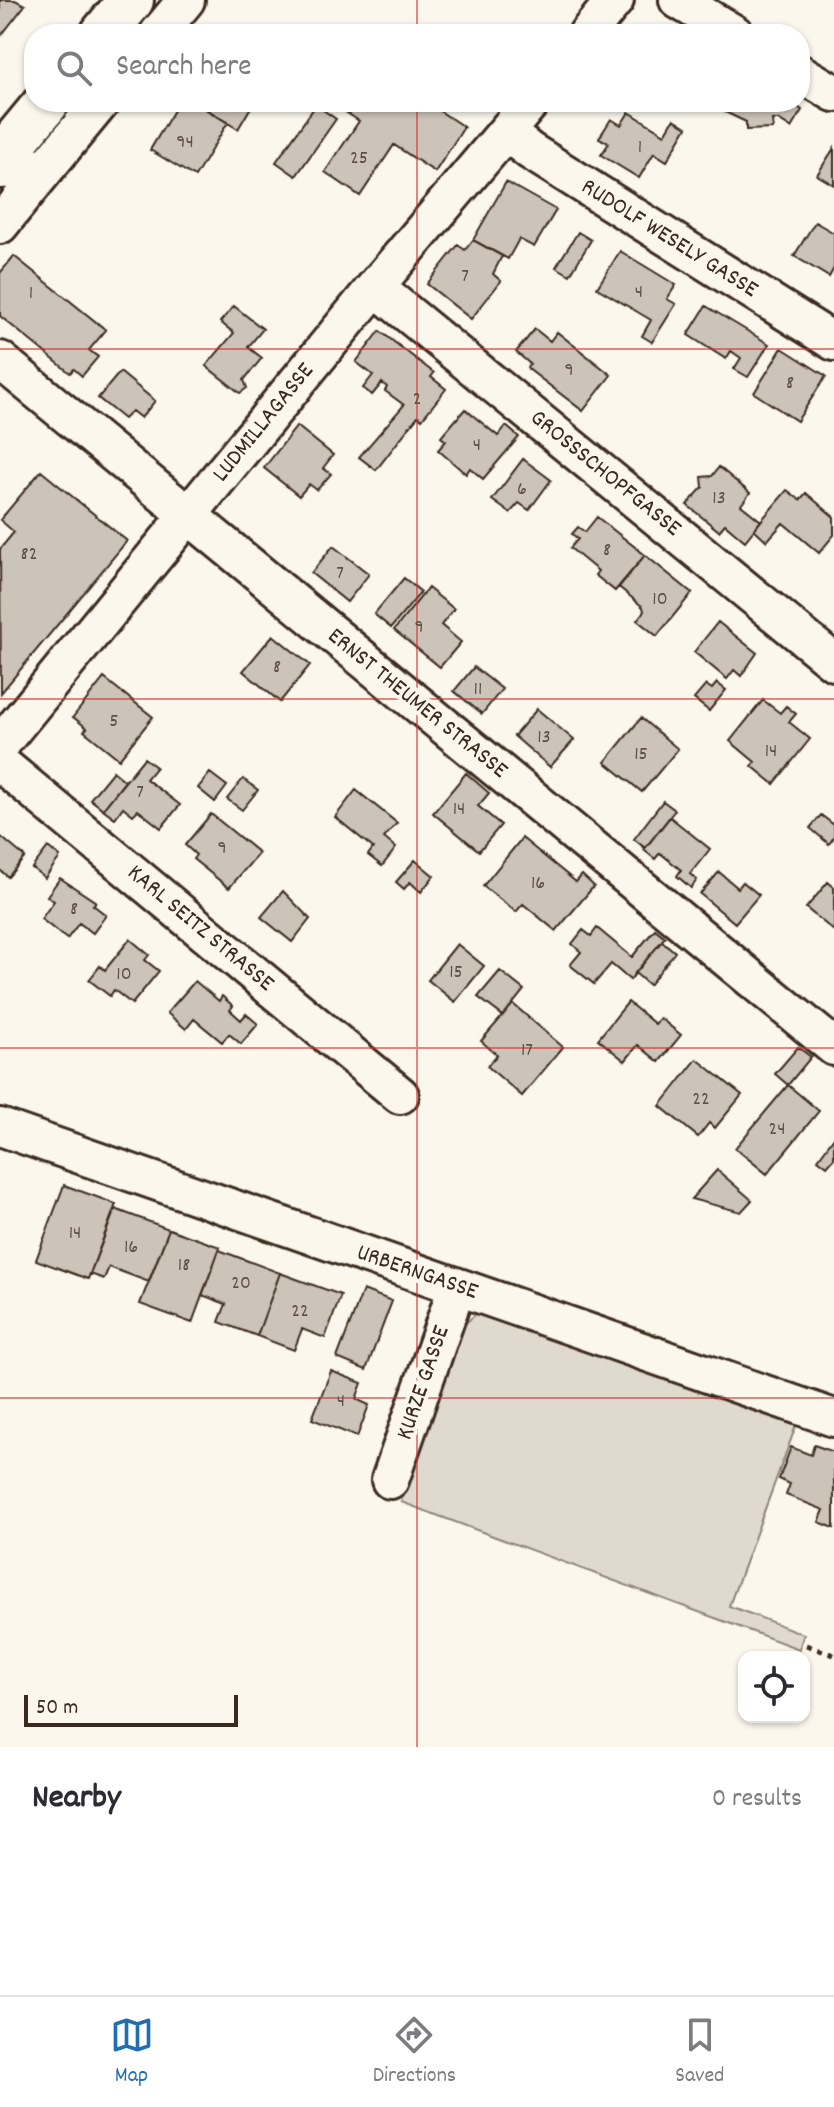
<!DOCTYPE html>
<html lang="en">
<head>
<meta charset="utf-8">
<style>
  :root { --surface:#fff; --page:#f7f7f7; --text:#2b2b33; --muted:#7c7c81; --line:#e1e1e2; --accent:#1f6fb2 }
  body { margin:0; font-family:Dekko,sans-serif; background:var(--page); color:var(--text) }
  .controls { position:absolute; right:24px; bottom:24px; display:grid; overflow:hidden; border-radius:16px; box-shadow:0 2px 6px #0004 }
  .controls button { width:72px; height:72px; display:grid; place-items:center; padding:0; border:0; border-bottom:2px solid var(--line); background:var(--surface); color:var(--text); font:40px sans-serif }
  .scale { position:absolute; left:24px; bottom:20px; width:214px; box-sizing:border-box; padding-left:8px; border:4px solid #3b2a1e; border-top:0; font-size:22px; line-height:28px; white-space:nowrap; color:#3b2a1e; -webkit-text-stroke:6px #fbf7ec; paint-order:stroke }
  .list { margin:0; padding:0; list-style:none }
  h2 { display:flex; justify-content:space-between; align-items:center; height:104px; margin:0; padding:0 32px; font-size:34px }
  h2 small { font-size:26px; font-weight:400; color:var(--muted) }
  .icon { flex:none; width:44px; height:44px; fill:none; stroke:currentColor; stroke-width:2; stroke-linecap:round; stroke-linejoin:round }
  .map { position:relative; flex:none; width:834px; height:1747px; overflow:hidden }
  .search { position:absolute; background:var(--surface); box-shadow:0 2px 6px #0004; left:24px; right:24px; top:24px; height:88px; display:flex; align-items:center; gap:20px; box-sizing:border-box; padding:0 28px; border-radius:32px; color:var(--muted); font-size:30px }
  .sheet { height:248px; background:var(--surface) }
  nav { display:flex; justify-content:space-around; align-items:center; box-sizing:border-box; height:112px; border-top:2px solid var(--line); background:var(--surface); font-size:22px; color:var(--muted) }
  nav a { display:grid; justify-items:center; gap:4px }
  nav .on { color:var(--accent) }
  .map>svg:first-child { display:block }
  .green { fill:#dfd9ce; stroke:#8d8276; stroke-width:2 }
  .building { fill:#ccc4b9; stroke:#3b2a1e; stroke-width:2 }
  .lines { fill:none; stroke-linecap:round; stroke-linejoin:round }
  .minor-casing { stroke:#3b2a1e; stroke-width:42 }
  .major-casing { stroke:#3b2a1e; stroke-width:50 }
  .path { stroke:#3b2a1e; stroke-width:5; stroke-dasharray:6 6; stroke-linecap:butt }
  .minor { stroke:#fbf7ec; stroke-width:36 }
  .major { stroke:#fbf7ec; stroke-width:44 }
  .grid { fill:none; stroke:#d62828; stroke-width:2; stroke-opacity:0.55 }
  .labels { text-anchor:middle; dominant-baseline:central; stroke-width:8; stroke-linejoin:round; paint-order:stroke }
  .number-label { font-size:20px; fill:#5f5045 }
  .street-label { font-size:24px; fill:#3b2a1e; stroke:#fbf7ec }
</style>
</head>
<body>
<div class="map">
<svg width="834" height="1747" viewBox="0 0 834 1747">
  <rect width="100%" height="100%" fill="#fbf7ec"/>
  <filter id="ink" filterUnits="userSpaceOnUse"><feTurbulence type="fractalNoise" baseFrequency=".0125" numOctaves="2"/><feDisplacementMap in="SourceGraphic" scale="16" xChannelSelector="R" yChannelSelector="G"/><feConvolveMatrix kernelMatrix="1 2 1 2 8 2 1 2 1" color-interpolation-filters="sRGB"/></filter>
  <g filter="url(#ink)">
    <!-- green -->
    <path class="green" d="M476 1314 797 1423 729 1606 804 1634 799 1649 401 1502 460 1328Z"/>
    <!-- building -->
    <path class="building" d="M0 0H15L25 5 0 37Z
      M179 102H194L228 122 195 177 150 150Z
      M194 102H254L238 129Z
      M351 102H426L464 127 435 172 394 145 360 196 325 172 359 121 344 111Z
      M704 102H790L802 110 791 128 778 120H772L773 129 746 130V122Z
      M316 105 336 119 296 176 276 162Z
      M629 112 665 134 674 119 687 127 667 161 654 153 639 178 601 155 609 143 599 138 611 119 621 125Z
      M834 148V185L817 175Z
      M506 182 556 210 534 247 519 239 508 259 473 240Z
      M815 222 834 233V268L829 277 794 256Z
      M578 232 591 240 570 275 556 267Z
      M473 240 502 256 493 274 501 281 471 319 427 284 458 245 465 250Z
      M620 251 676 285 667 299 676 304 652 342 642 336 651 320 597 288Z
      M14 256 106 330 89 350 98 357 82 376 74 369 70 373 0 316V273Z
      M234 306 263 329 248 347 262 358 244 380 247 388 240 393 206 366 234 333 220 322Z
      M706 306 769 344 748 377 734 369 741 358 731 351 726 359 688 335Z
      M535 329 550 341 557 332 611 375 583 411 527 368 530 364 516 352Z
      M380 331 434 373 431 377 446 389 422 419 418 416 376 470 359 457 404 405 385 391 387 387 382 383 372 395 363 388 373 375 356 362Z
      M782 348 826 376 797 421 754 393Z
      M120 372 155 401 141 418 132 411 124 419 98 398Z
      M465 409 498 436 506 426 519 437 483 479 470 468 466 474 438 450 446 441 441 437Z
      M297 426 333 455 323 468 331 474 317 490 309 484 299 496 264 468Z
      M523 459 551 480 529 510 519 503 510 513 492 500Z
      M719 467 750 493 741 505 761 521 745 541 725 524 719 531 687 505 703 487 702 477 712 476Z
      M41 471 127 541 1 693 0 549 14 532 0 520Z
      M787 490 800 500 806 493 834 517V535L819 553 783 523 767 541 754 529Z
      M597 517 645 555 615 591 595 575 598 571 570 548 578 539 572 534 578 527 585 532Z
      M333 546 369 574 347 602 311 573Z
      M645 555 692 593 657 636 637 620 644 611 643 607 619 587Z
      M404 578 421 592 391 628 374 614Z
      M428 588 454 609 441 625 461 642 440 667 394 630Z
      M718 622 757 653 741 676 734 670 727 679 694 652Z
      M273 635 310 665 280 702 243 671Z
      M474 667 502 689 482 714 454 691Z
      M104 678 153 717 119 759 84 731 87 728 73 717Z
      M717 683 726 690 709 711 694 699 706 685 712 689Z
      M763 700 780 713 786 706 796 714 789 722 810 739 774 784 752 766 755 762 730 741Z
      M537 709 574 740 550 767 514 736Z
      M641 718 678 749 642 792 605 762Z
      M144 758 156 767 146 779 180 805 161 828 138 810 133 815 123 807 115 818 103 809Z
      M113 771 125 781 103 809 90 799Z
      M210 773 227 786 215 802 198 788Z
      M466 773 489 793 478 806 501 825 479 851 433 813Z
      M243 779 258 790 242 810 227 799Z
      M356 790 397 823 384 838 396 848 382 866 368 855 373 848 335 817Z
      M663 801 675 810 645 848 634 839Z
      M211 814 259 853 229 888 193 859 196 855 185 845Z
      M821 815 834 825V837L829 844 810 828Z
      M670 817 710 849 690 874 697 880 691 888 677 876 681 870 660 853 655 859 644 850Z
      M0 836 25 857 8 877 0 870Z
      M522 838 576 882 582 875 594 886 556 931 523 904 516 912 483 886Z
      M48 847 60 857 45 878 32 868Z
      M415 860 434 876 421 892 410 882 404 889 396 882Z
      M719 872 738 888 743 882 759 895 735 923 700 894Z
      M60 878 96 902 93 905 106 915 93 933 79 923 67 939 41 919 54 901 47 896Z
      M828 882 834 887V931L806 908Z
      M283 891 310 919 292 942 261 917Z
      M597 928 632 957 655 929 665 937 630 980 611 964 594 984 570 965 581 952 572 944 583 930 591 936Z
      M130 939 149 955 145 960 159 971 132 1004 114 990 110 996 89 980 100 966 105 970Z
      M662 941 675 952 649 985 635 973Z
      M457 944 484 966 455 1002 428 980Z
      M500 971 524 990 503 1016 478 997Z
      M195 981 219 1001 222 996 233 1006 230 1010 241 1020 246 1014 258 1024 241 1044 229 1034 222 1042 194 1019 186 1029 167 1013Z
      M628 1002 655 1024 660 1018 681 1035 659 1062 638 1045 625 1061 598 1039Z
      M513 1004 563 1047 522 1096 487 1066 497 1055 481 1041Z
      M798 1047 811 1057 788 1085 775 1074Z
      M697 1059 742 1095 715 1128 709 1123 698 1137 660 1106Z
      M788 1085 819 1111 767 1174 735 1148Z
      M834 1137V1158L827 1166 818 1159Z
      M717 1170 752 1200 741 1212 691 1199Z
      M64 1185 116 1204 88 1279 36 1260Z
      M115 1209 169 1229 149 1282 109 1267 104 1279 90 1274Z
      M169 1229 220 1247 192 1323 140 1304Z
      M219 1250 280 1273 257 1336 219 1322 226 1304 202 1295Z
      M280 1273 341 1295 325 1338 302 1329 294 1350 257 1336Z
      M363 1290 392 1301 366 1370 337 1358Z
      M331 1371 362 1383 356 1399 369 1405 357 1437 312 1419Z
      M814 1445 834 1452V1528L819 1522 824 1510 786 1495 790 1484 779 1479 791 1447 811 1455Z"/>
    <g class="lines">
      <!-- minor casing -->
      <g class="minor-casing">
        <path id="minor" d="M678 0 735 34
          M158 34 186 0
          M587 34 615 0
          M800 73 834 93
          M506 132 530 151 834 342
          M0 170 48 166 101 102
          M0 225 48 166
          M375 287 834 662
          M0 360 834 1047
          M0 745 375 287 531 102
          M0 763 400 1095
          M0 1127 834 1418
          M390 1480 457 1287"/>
      </g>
      <!-- major casing -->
      <g class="major-casing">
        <path id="major" d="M103 34 131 0
          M0 159 47 102"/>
      </g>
      <!-- path -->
      <path class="path" d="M806 1645 834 1655"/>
      <!-- minor -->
      <use href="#minor" class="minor"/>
      <!-- major -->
      <use href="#major" class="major"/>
    </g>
  </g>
  <!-- grid -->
  <path class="grid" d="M417 0V34M417 102V1747M0 349H834M0 699H834M0 1048H834M0 1398H834"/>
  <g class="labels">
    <!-- number labels -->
    <g class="number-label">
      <text x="185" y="143">94</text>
      <text x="640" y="148">1</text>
      <text x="359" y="159">25</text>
      <text x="465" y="277">7</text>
      <text x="639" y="293">4</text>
      <text x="31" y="294">1</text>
      <text x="569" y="371">9</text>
      <text x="790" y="384">8</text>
      <text x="417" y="400">2</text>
      <text x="477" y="446">4</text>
      <text x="522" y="490">6</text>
      <text x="719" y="499">13</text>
      <text x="607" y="551">8</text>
      <text x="29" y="555">82</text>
      <text x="340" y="574">7</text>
      <text x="660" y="600">10</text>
      <text x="419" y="628">9</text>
      <text x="277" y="668">8</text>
      <text x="478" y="690">11</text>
      <text x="114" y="722">5</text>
      <text x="544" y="738">13</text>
      <text x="771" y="752">14</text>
      <text x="641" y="755">15</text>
      <text x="140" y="793">7</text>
      <text x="459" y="810">14</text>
      <text x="222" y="849">9</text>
      <text x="538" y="884">16</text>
      <text x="74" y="910">8</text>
      <text x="456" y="973">15</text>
      <text x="124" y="975">10</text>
      <text x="527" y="1051">17</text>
      <text x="701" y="1100">22</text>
      <text x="777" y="1130">24</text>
      <text x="75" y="1234">14</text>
      <text x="131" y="1248">16</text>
      <text x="184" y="1266">18</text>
      <text x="241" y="1284">20</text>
      <text x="300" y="1312">22</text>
      <text x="341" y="1402">4</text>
    </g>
    <!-- street labels -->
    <g class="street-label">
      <text transform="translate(669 239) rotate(32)">RUDOLF WESELY GASSE</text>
      <text transform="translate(264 423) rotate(-51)">LUDMILLAGASSE</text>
      <text transform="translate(605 474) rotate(39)">GROSSSCHOPFGASSE</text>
      <text transform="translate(417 704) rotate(39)">ERNST THEUMER STRASSE</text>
      <text transform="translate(200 929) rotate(40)">KARL SEITZ STRASSE</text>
      <text transform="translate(417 1273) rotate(19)">URBERNGASSE</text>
      <text transform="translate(424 1383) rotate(-71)">KURZE GASSE</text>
    </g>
  </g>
</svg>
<div class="controls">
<button><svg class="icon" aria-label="locate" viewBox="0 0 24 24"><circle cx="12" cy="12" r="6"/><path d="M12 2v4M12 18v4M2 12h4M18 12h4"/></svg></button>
</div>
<div class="scale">50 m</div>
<div class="search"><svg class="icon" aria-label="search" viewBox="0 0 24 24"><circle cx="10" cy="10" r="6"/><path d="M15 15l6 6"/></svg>Search here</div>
</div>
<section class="sheet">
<h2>Nearby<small>0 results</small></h2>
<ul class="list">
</ul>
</section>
<nav>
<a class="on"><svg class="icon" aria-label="map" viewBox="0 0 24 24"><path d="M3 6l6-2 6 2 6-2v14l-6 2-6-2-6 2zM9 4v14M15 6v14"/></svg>Map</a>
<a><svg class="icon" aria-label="directions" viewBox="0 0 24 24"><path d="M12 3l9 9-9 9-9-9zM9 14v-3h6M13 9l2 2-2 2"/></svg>Directions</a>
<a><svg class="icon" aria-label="saved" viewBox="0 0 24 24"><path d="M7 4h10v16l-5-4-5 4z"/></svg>Saved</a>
</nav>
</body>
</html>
